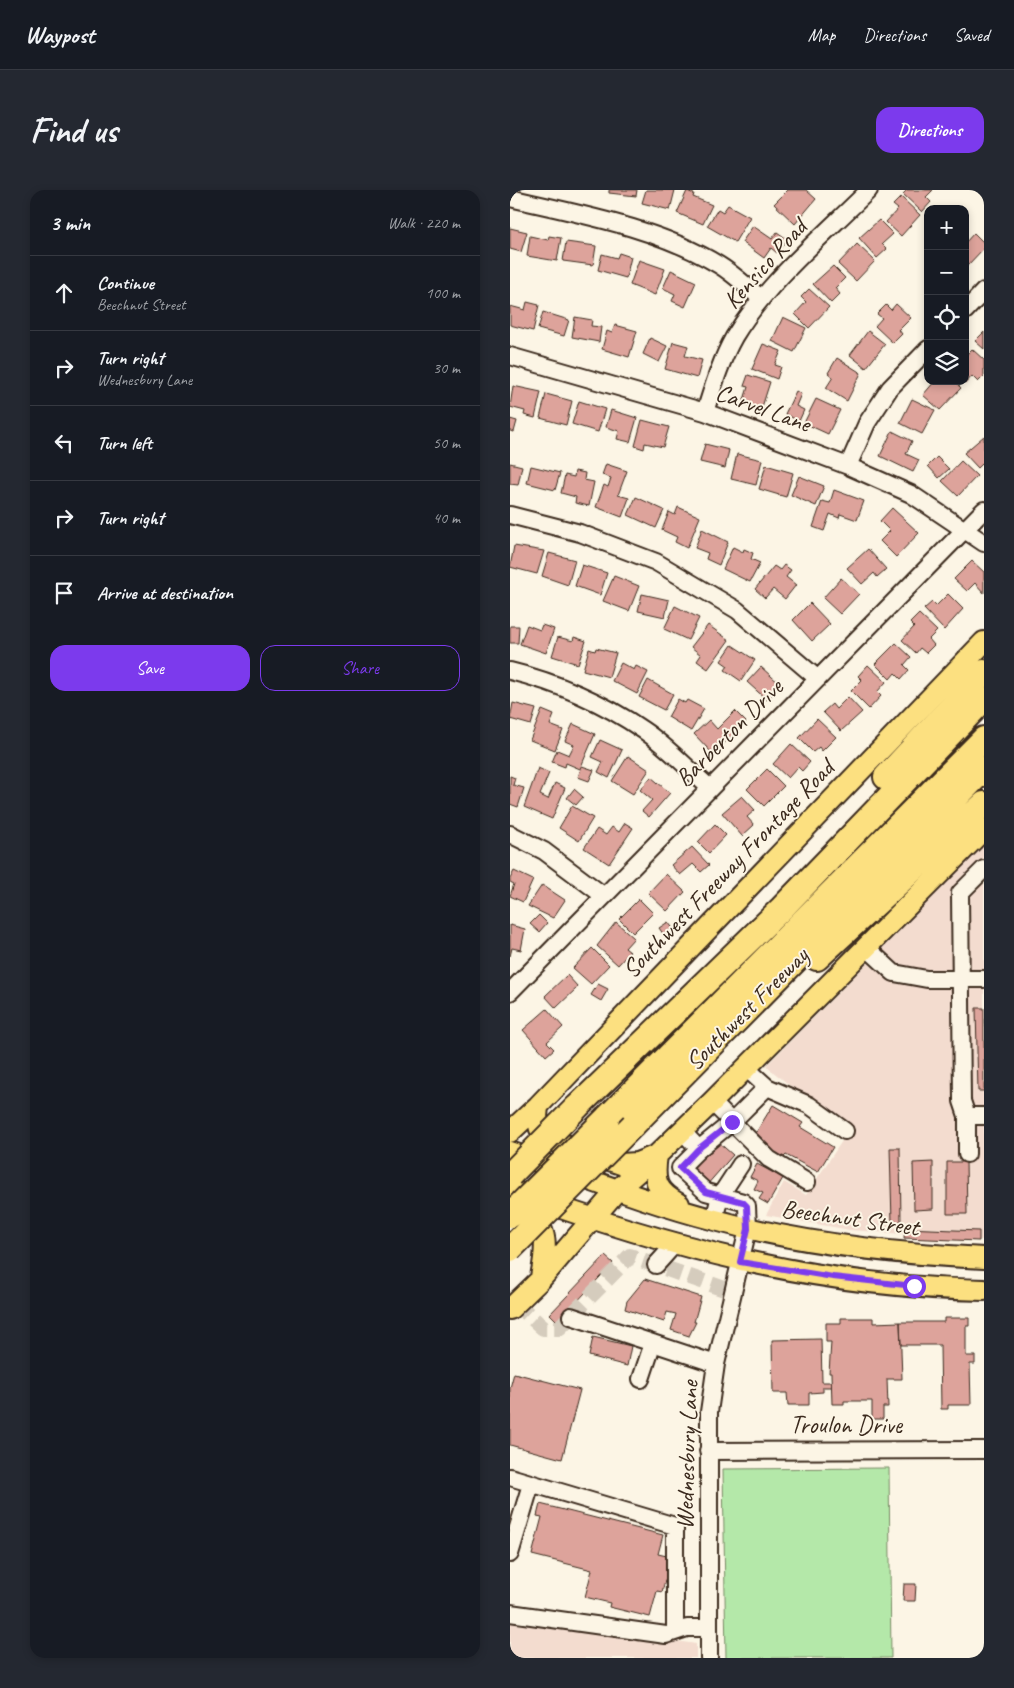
<!DOCTYPE html>
<html lang="en">
<head>
<meta charset="utf-8">
<style>
  :root { --surface:#171b24; --page:#242831; --text:#f1f3f6; --muted:#9ea1a6; --line:#363941; --accent:#7c3aed }
  body { margin:0; font-family:Caveat,sans-serif; background:var(--page); color:var(--text) }
  .controls { position:absolute; right:15px; top:15px; display:grid; overflow:hidden; border-radius:10px; box-shadow:0 2px 8px #0003 }
  .controls button { width:45px; height:45px; display:grid; place-items:center; padding:0; border:0; border-bottom:1px solid var(--line); background:var(--surface); color:var(--text); font:25px sans-serif }
  .stop { position:absolute; width:15px; height:15px; margin:-11px; border:4px solid #7c3aed; border-radius:50%; background:#fff }
  .stop.end { background:#7c3aed; border-color:#fff; box-shadow:0 1px 5px #0008 }
  .list { margin:0; padding:0; list-style:none }
  h2 { display:flex; justify-content:space-between; align-items:center; height:65px; margin:0; padding:0 20px; font-size:21px }
  h2 small { font-size:16px; font-weight:400; color:var(--muted) }
  .list li { display:grid; grid-template-columns:32px 1fr auto; gap:15px; align-items:center; box-sizing:border-box; height:75px; padding:0 20px; border-top:1px solid var(--line) }
  .list b { display:block; font-size:19px; white-space:nowrap }
  .list p { margin:0; font-size:16px; white-space:nowrap; color:var(--muted) }
  .list em { font-size:16px; font-style:normal; color:var(--muted) }
  .actions { display:flex; gap:10px; padding:15px 20px }
  .actions a { flex:1; padding:11px 0; border:1px solid var(--accent); border-radius:15px; text-align:center; font-size:18px; color:var(--accent) }
  .actions .main { background:var(--accent); color:#fff }
  .icon { flex:none; width:28px; height:28px; fill:none; stroke:currentColor; stroke-width:2; stroke-linecap:round; stroke-linejoin:round }
  .map { position:relative; flex:none; width:474px; height:1468px; overflow:hidden; border-radius:15px }
  header { display:flex; align-items:center; gap:30px; box-sizing:border-box; height:70px; padding:0 25px; background:var(--surface); border-bottom:1px solid var(--line) }
  header strong { font-size:24px }
  nav { display:flex; gap:28px; margin-inline-start:auto; font-size:18px }
  .intro { display:flex; align-items:center; justify-content:space-between; box-sizing:border-box; height:120px; padding:0 30px }
  h1 { margin:0; font-size:35px }
  .button { padding:12px 22px; border-radius:15px; background:var(--accent); color:#fff; font-size:18px; font-weight:700 }
  main { display:flex; gap:30px; padding:0 30px }
  aside { flex:1; background:var(--surface); border-radius:15px; box-shadow:0 2px 8px #0003 }
  .map>svg:first-child { display:block }
  .built { fill:#f3dccf }
  .green { fill:#b4e8a9; stroke:#788964 }
  .building { fill:#dda39b; stroke:#3b2a1e }
  .lines { fill:none; stroke-linecap:round; stroke-linejoin:round }
  .minor-tunnel { stroke:#d5ccbd; stroke-width:16; stroke-dasharray:16 8; stroke-linecap:butt }
  .minor-casing { stroke:#3b2a1e; stroke-width:20 }
  .major-casing { stroke:#3b2a1e; stroke-width:24 }
  .highway-casing { stroke:#3b2a1e; stroke-width:28 }
  .minor { stroke:#fcf5e5; stroke-width:16 }
  .major { stroke:#fce080; stroke-width:20 }
  .highway { stroke:#fce080; stroke-width:24 }
  .highway-bridge-casing { stroke:#3b2a1e; stroke-width:28; stroke-linecap:butt }
  .highway-bridge { stroke:#fce080; stroke-width:24 }
  .route { stroke:#7c3aed; stroke-width:6 }
  .labels { text-anchor:middle; dominant-baseline:central; stroke-width:4; stroke-linejoin:round; paint-order:stroke }
  .street-label { font-size:25px; fill:#3b2a1e; stroke:#fcf5e5 }
</style>
</head>
<body>
<header>
<strong>Waypost</strong>
<nav><a>Map</a><a>Directions</a><a>Saved</a></nav>
</header>
<div class="intro"><h1>Find us</h1><a class="button">Directions</a></div>
<main>
<aside>
<h2>3 min<small>Walk · 220 m</small></h2>
<ul class="list">
<li><svg class="icon" aria-label="ahead" viewBox="0 0 24 24"><path d="M12 20V5M6 11l6-6 6 6"/></svg><div><b>Continue</b><p>Beechnut Street</p></div><em>100 m</em></li>
<li><svg class="icon" aria-label="right" viewBox="0 0 24 24"><path d="M7 20v-9h11M14 6l5 5-5 5"/></svg><div><b>Turn right</b><p>Wednesbury Lane</p></div><em>30 m</em></li>
<li><svg class="icon" aria-label="left" viewBox="0 0 24 24"><path d="M17 20v-9H6M10 6l-5 5 5 5"/></svg><div><b>Turn left</b></div><em>50 m</em></li>
<li><svg class="icon" aria-label="right" viewBox="0 0 24 24"><path d="M7 20v-9h11M14 6l5 5-5 5"/></svg><div><b>Turn right</b></div><em>40 m</em></li>
<li><svg class="icon" aria-label="arrive" viewBox="0 0 24 24"><path d="M6 21V4h12l-3 4 3 4H6"/></svg><div><b>Arrive at destination</b></div></li>
</ul>
<div class="actions"><a class="main">Save</a><a>Share</a></div>
</aside>
<div class="map">
<svg width="474" height="1468" viewBox="0 0 474 1468">
  <rect width="100%" height="100%" fill="#fcf5e5"/>
  <filter id="ink" filterUnits="userSpaceOnUse"><feTurbulence type="fractalNoise" baseFrequency=".02" numOctaves="2"/><feDisplacementMap in="SourceGraphic" scale="10" xChannelSelector="R" yChannelSelector="G"/><feConvolveMatrix kernelMatrix="1 2 1 2 8 2 1 2 1" color-interpolation-filters="sRGB"/></filter>
  <g filter="url(#ink)">
    <!-- built -->
    <path class="built" d="M474 655V1050L340 1040 256 1025 274 992 296 1005 342 936 283 898 256 876Z
      M0 1426 186 1454V1468H0Z"/>
    <!-- green -->
    <path class="green" d="M379 1278 381 1468H216L213 1279Z"/>
    <!-- building -->
    <path class="building" d="M99 0H127L126 6 99 3Z
      M136 0H165L160 20 132 13Z
      M278 0H296L306 9 285 34 264 14Z
      M397 0H423L416 7 421 12 412 22 393 4Z
      M177 1 184 4 183 7 202 15 193 34 167 23Z
      M391 7 410 25 391 46 376 32 388 19 383 15Z
      M218 15 240 27 225 52 197 36 208 19 213 22Z
      M369 30 383 44 372 54 377 59 367 68 349 48Z
      M243 36 262 49 267 42 277 49 267 63 261 58 254 68 232 52Z
      M0 38 17 42 11 62 0 59Z
      M464 43 474 53V58L457 76 455 75V53Z
      M20 46 38 50 39 46 51 48 47 71 17 66Z
      M56 52 86 56 83 75 53 71Z
      M347 54 365 71 346 91 328 74Z
      M109 63 121 67 116 88 88 80 92 64 107 68Z
      M129 70 155 79 145 105 120 95Z
      M323 76 335 88 325 98 330 104 321 113 303 94Z
      M161 80 186 92 175 117 162 111 165 104 153 98Z
      M299 99 319 117 299 138 285 124 296 112 291 107Z
      M17 112 29 115 23 141 0 135V116L15 120Z
      M386 114 401 128 389 140 392 144 383 153 365 136 372 128 367 124 376 115 381 120Z
      M33 122 59 130 54 146 28 139Z
      M65 127 82 130 81 136 91 137 89 152 62 147Z
      M273 127 296 138 284 162 262 151Z
      M105 135 127 141 119 167 92 159 97 141 102 143Z
      M358 141 375 154 356 178 340 165Z
      M474 142V159L465 151Z
      M140 148 157 156 149 172 133 164Z
      M163 152 178 156 175 166 192 170 187 188 155 179Z
      M253 154 271 161 265 175 271 177 267 189 242 179Z
      M462 159 474 170V186L468 192 462 186 455 194 452 191H455V166Z
      M327 168 351 183 337 211 316 198 323 187 318 183Z
      M238 185 260 192 251 220 233 213 238 197 234 196Z
      M425 191H444L451 198 430 220 413 205Z
      M3 196 31 202 25 228 14 225 15 221 0 217Z
      M286 201 291 204 286 216 294 220 289 231 275 224Z
      M36 204 62 211 56 235 30 228Z
      M306 209 330 220 318 244 294 233Z
      M402 209 425 220 412 244 390 233Z
      M69 211 95 219 88 242 62 234Z
      M101 220 127 228 120 252 107 249 109 241 96 237Z
      M0 229 7 231 4 242 0 241Z
      M132 230 159 237 153 257 135 253 134 259 125 256Z
      M382 241 402 251 396 264 409 270 403 282 370 266Z
      M474 246V272L468 278 454 263Z
      M195 254 219 260 215 278 190 272Z
      M227 264 252 270 246 295 221 289Z
      M427 267 439 279 429 288 418 276Z
      M451 271 467 286 448 306 432 291Z
      M0 273 12 276 8 295 0 294Z
      M96 274 117 281 108 305 119 308 112 327 86 317 94 295 98 297 101 288 92 285Z
      M256 275 283 283 276 307 249 299Z
      M21 276 50 283 45 300 17 293Z
      M65 281 75 283 74 290 84 292 79 316 65 313 66 307 51 303 55 285 64 287Z
      M289 286 314 296 306 316 281 305Z
      M324 300 354 311 347 330 330 324 329 328 320 324 314 341 303 337 312 311 320 313Z
      M126 307 154 320 146 338 118 325Z
      M168 317 190 327 177 358 165 352 167 347 152 340 159 322 165 325Z
      M382 318 409 343 386 367 370 351 380 341 370 331Z
      M192 339 218 352 209 375 196 369 198 363 185 358Z
      M4 356 34 361 27 384 0 377Z
      M223 357 233 362 234 359 243 363 241 369 250 373 240 392 213 379Z
      M358 359 376 379 367 387 364 383 352 394 337 378Z
      M39 363 65 370 58 395 32 386Z
      M462 371 474 382V403L465 393 457 401 444 389Z
      M72 375 97 383 90 405 65 396Z
      M274 375 281 380 276 387 286 395 275 409 263 399 255 408 245 399 264 376 270 380Z
      M104 386 129 396 119 421 93 411Z
      M331 388 349 404 330 424 313 408Z
      M132 404 159 410 155 427 128 421Z
      M438 404 453 419 434 440 414 419 422 412 426 416Z
      M300 413 320 434 302 451 283 430Z
      M165 416 189 428 178 450 154 439Z
      M409 424 427 441 419 449 424 455 416 463 410 458 406 463 392 450 404 437 400 433Z
      M17 435 30 440 32 435 44 439 36 463 10 454Z
      M198 435 219 450 198 479 187 471 191 465 181 457Z
      M0 436H9L8 453H0Z
      M48 447 63 451 64 447 76 451 68 474 42 466Z
      M386 453 401 467 394 475 399 480 391 489 385 483 380 489 365 474Z
      M222 455 245 470 231 491 215 480 218 476 211 471Z
      M86 458 106 463 99 487 73 480 79 459 85 461Z
      M111 473 124 480 126 476 138 482 127 504 102 491Z
      M358 475 376 492 367 502 371 506 359 519 341 501 352 490 348 486Z
      M251 477 271 495 257 510 237 492Z
      M138 490 163 504 154 520 129 507Z
      M338 507 352 522 331 541 313 522 322 514 326 519Z
      M168 509 175 513 177 510 194 519 181 541 158 527Z
      M3 513 26 519 21 535 0 529Z
      M32 520 44 525 40 535 53 540 45 560 20 550Z
      M225 521 236 532 203 564 184 544 199 530 207 539Z
      M307 529 326 547 312 561 309 557 303 562 289 548Z
      M63 534 85 544 70 579 56 573 55 577 42 572 47 560 59 565 64 555 55 551Z
      M90 550 112 560 99 588 88 582 93 572 82 567Z
      M281 554 300 572 292 581 288 577 278 588 263 574Z
      M118 566 139 580 123 604 102 591Z
      M72 576 84 580 79 591 68 587Z
      M28 578 39 583 30 605 38 609 45 593 55 598 42 629 14 617Z
      M257 579 274 596 254 616 237 599Z
      M0 586 5 588 3 595 14 598 8 617 0 614Z
      M141 587 160 603 139 627 132 621 142 610 130 600Z
      M64 599 73 607 66 615 57 608Z
      M232 606 245 620 237 627 244 635 232 646 212 623Z
      M62 616 83 628 69 651 49 638Z
      M115 633 123 638 99 674 74 658 87 639 96 645 102 637 109 642Z
      M205 634 216 645 199 663 188 652Z
      M182 657 199 675 191 682 183 674 170 685 161 675Z
      M4 681 23 690 13 712 0 706 4 694 0 692V689Z
      M156 684 175 702 157 721 138 703Z
      M32 695 55 710 43 728 18 716Z
      M129 709 143 723 123 743 109 729Z
      M29 725 37 733 29 742 20 734Z
      M106 732 124 748 115 758 120 762 108 775 87 756Z
      M158 732 165 741 156 748 149 738Z
      M0 735 15 739 11 760 2 758 0 766Z
      M82 758 99 775 81 794 63 778Z
      M57 785 68 797 46 818 35 806Z
      M88 794 98 799 91 811 81 805Z
      M466 818H474V901H468Z
      M37 819 53 837 37 852 44 859 36 866 13 840Z
      M263 915 293 933 290 937 323 957 308 982 276 965 273 968 242 949Z
      M207 951 223 965 196 996 180 982Z
      M380 958H390L391 1032H382Z
      M423 972V1019L404 1020 403 973Z
      M437 972H456L457 1024H437Z
      M247 974 273 988 258 1014 249 1009 253 1003 244 999 248 991 240 987Z
      M395 1038 469 1041V1051L394 1048Z
      M95 1066 103 1073 48 1132 40 1124Z
      M135 1089 191 1107 184 1132H186L179 1146 161 1140 166 1124 157 1122 154 1132 115 1119 117 1111Z
      M331 1128H363V1133L390 1132 392 1189H377L378 1217H373V1229H362V1211H334V1214H322L321 1183H319L321 1152H316V1133H331Z
      M434 1128H459V1136H456V1166H465V1174H460L461 1215H438V1219H431L430 1155H391L390 1132H434Z
      M83 1147 121 1156 117 1176 79 1166Z
      M311 1149 312 1192H321V1197H313V1202L299 1203V1215H278L277 1203H263L262 1150Z
      M4 1183 70 1200 52 1269 0 1255V1198Z
      M30 1314 153 1345 148 1364 161 1367 152 1402 147 1401 140 1427 99 1417 100 1413 75 1407 82 1380 22 1365 32 1327 27 1326Z
      M394 1394H406L405 1411H393Z"/>
    <g class="lines">
      <!-- minor-tunnel -->
      <path class="minor-tunnel" d="M6 1113 33 1138H49L120 1066 223 1102"/>
      <!-- minor casing -->
      <g class="minor-casing">
        <path id="minor" d="M0 8C69 24 148 38 209 75 224 84 237 97 251 108
          M455 121 474 101
          M0 166 195 222 338 276 401 304 474 353
          M195 222C203 197 211 170 224 147 257 92 314 45 359 0
          M338 276 357 233 380 198 418 159
          M0 325 70 343 146 372 227 420 308 489
          M0 481C46 492 94 513 133 540 157 556 178 579 200 598
          M0 644 34 661 94 706
          M474 679 450 703 452 911 457 926H474
          M357 758 384 783 417 789H474
          M0 802 474 320
          M235 877 257 897 299 915 335 941
          M202 912 259 969 297 992
          M172 941 189 959 170 978 196 1002 233 1012 237 1016 238 1039 206 1174 199 1222V1468
          M189 959 222 932 257 897
          M457 964V926
          M204 1030 210 1006 231 974
          M146 1075 164 1055
          M61 1126 206 1174
          M131 1189 143 1153
          M198 1261 474 1260
          M0 1287 165 1336V1441
          M0 1364 21 1294
          M0 1423 156 1445 177 1438H199"/>
      </g>
      <!-- major casing -->
      <g class="major-casing">
        <path id="major" d="M28 916 27 927 30 939 41 950 111 974 127 973 147 965C143 992 146 1001 169 1014
          M0 942 28 916 474 452
          M0 962C68 985 135 1012 205 1030 293 1054 383 1064 474 1068
          M0 1000C157 1057 306 1097 474 1100
          M15 1025C42 1035 35 1065 31 1087
          M0 1119 31 1089 108 999 147 965 202 912 474 639"/>
      </g>
      <!-- highway casing -->
      <g class="highway-casing">
        <path id="highway" d="M376 587 474 482
          M307 768 474 614
          M66 918 272 718 474 509
          M97 928 474 549
          M123 935 474 579"/>
      </g>
      <!-- minor -->
      <use href="#minor" class="minor"/>
      <!-- major -->
      <use href="#major" class="major"/>
      <!-- highway -->
      <use href="#highway" class="highway"/>
      <!-- highway-bridge casing -->
      <g class="highway-bridge-casing">
        <path id="highway-bridge" d="M0 985 66 918
          M0 1025 97 928
          M0 1059 123 935"/>
      </g>
      <!-- highway-bridge -->
      <use href="#highway-bridge" class="highway-bridge"/>
    </g>
  </g>
  <g class="lines" filter="url(#ink)">
    <!-- route -->
    <path class="route" d="M222 932 188 959 170 978 196 1002 233 1012 237 1016 238 1039 230 1072 323 1087 404 1096"/>
  </g>
  <g class="labels">
    <!-- street labels -->
    <g class="street-label">
      <text transform="translate(255 74) rotate(-48)">Kensico Road</text>
      <text transform="translate(253 218) rotate(20)">Carvel Lane</text>
      <text transform="translate(219 543) rotate(-45)">Barberton Drive</text>
      <text transform="translate(218 679) rotate(-46)">Southwest Freeway Frontage Road</text>
      <text transform="translate(237 819) rotate(-45)">Southwest Freeway</text>
      <text transform="translate(340 1028) rotate(8)">Beechnut Street</text>
      <text x="336" y="1235">Troulon Drive</text>
      <text transform="translate(177 1265) rotate(-88)">Wednesbury Lane</text>
    </g>
  </g>
</svg>
<div class="controls">
<button>+</button>
<button>−</button>
<button><svg class="icon" aria-label="locate" viewBox="0 0 24 24"><circle cx="12" cy="12" r="6"/><path d="M12 2v4M12 18v4M2 12h4M18 12h4"/></svg></button>
<button><svg class="icon" aria-label="layers" viewBox="0 0 24 24"><path d="M12 4l9 5-9 5-9-5zM3 14l9 5 9-5"/></svg></button>
</div>
<div class="stop" style="left:404px;top:1096px"></div>
<div class="stop end" style="left:222px;top:932px"></div>
</div>
</main>
</body>
</html>
